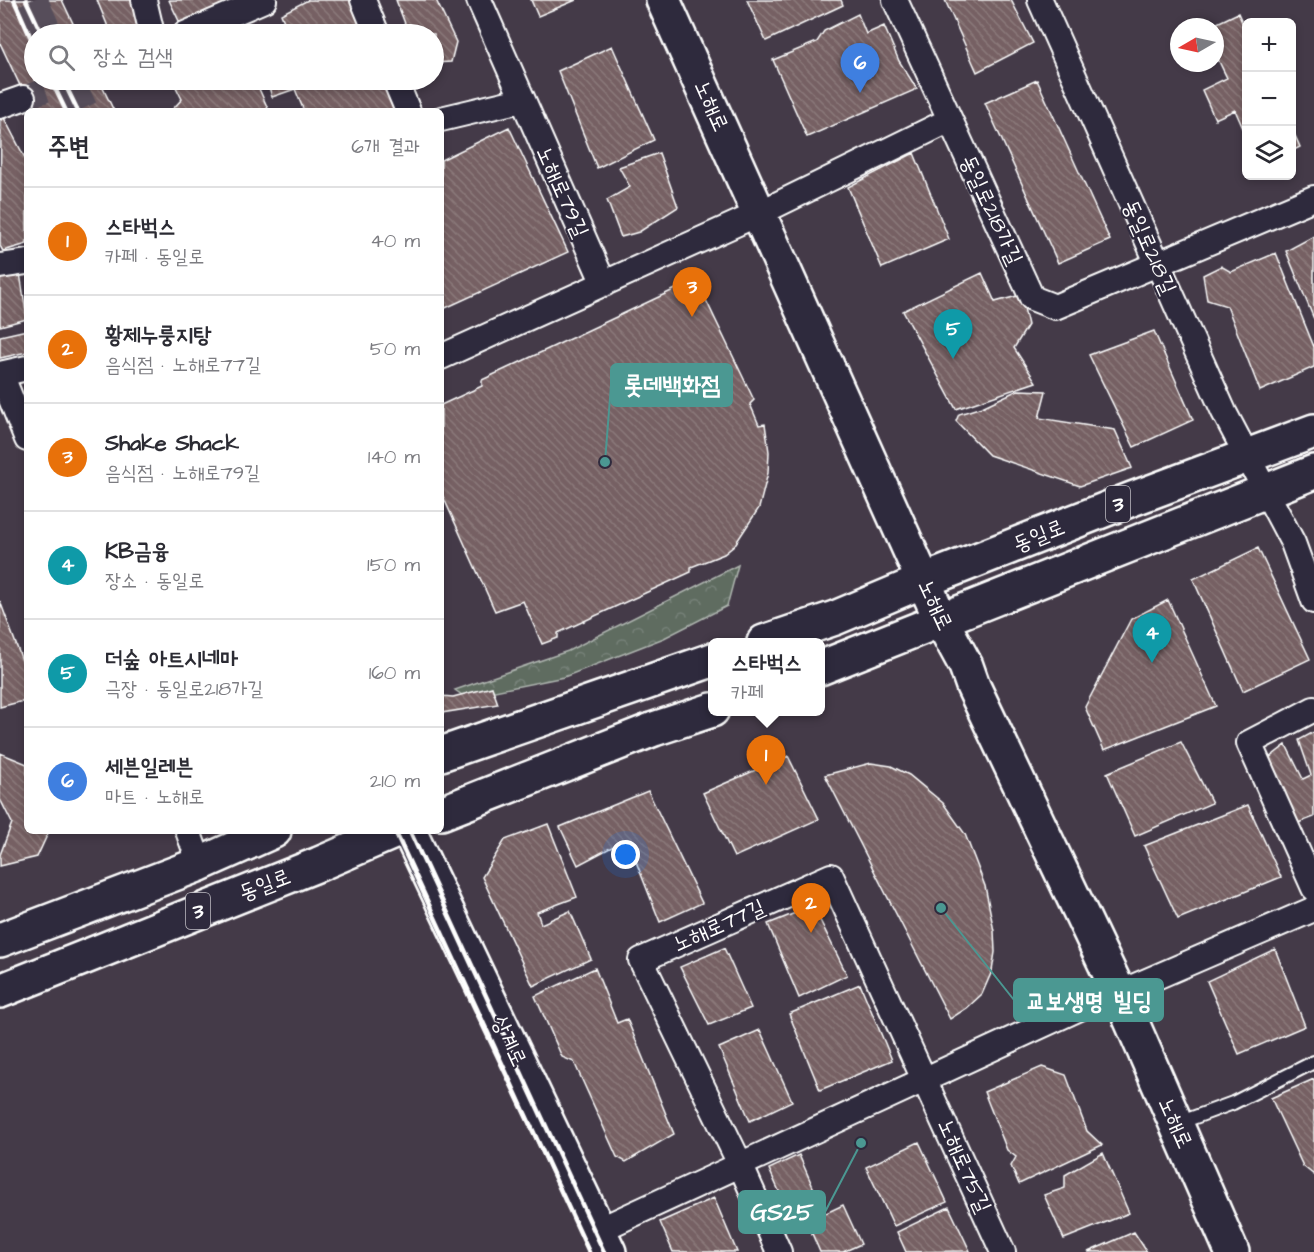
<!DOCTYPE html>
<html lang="ko">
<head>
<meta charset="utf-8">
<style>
  :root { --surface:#fff; --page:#f7f7f7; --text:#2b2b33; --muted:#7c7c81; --line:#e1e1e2; --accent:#db2777 }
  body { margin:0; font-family:"Architects Daughter","Poor Story",sans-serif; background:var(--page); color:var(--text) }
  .controls { position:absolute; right:18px; top:18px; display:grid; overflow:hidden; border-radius:9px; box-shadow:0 3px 9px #0003 }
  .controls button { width:54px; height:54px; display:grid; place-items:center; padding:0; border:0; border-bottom:2px solid var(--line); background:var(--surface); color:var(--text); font:30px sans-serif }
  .compass { position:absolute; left:1170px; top:18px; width:54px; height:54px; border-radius:50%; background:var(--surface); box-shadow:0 3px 9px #0003; rotate:261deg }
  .you { position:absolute; left:626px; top:855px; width:21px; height:21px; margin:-15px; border:4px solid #fff; border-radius:50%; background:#1a73e8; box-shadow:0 0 0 9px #1a73e833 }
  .badge { display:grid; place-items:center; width:39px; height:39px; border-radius:50%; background:var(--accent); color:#fff; font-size:20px; font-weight:700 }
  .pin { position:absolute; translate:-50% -50px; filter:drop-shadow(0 2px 3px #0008) }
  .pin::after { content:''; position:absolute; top:32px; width:21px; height:18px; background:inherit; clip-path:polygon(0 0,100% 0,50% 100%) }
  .popup { position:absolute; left:708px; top:638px; width:117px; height:78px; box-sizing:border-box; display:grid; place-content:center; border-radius:9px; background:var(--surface); filter:drop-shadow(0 2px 4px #0005); font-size:20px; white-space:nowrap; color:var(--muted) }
  .popup b { font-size:22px; color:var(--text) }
  .popup::after { content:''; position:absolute; left:50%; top:100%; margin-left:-12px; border:12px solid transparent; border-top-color:var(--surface) }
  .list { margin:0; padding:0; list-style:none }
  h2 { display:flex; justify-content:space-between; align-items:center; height:78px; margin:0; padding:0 24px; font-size:26px }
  h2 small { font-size:20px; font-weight:400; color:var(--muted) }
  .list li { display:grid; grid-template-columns:39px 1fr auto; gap:18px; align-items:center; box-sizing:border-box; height:108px; padding:0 24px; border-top:2px solid var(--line) }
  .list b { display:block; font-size:22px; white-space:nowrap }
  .list p { margin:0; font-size:20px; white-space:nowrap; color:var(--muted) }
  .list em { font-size:20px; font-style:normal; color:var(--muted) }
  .icon { flex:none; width:33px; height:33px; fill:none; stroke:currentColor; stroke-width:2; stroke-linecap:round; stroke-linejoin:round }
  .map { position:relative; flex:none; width:1314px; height:1252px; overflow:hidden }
  .search { position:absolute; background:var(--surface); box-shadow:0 3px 9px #0003; left:24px; top:24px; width:420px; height:66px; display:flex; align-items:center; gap:15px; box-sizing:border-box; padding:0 21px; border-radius:33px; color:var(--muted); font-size:22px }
  .panel { position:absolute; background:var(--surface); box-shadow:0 3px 9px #0003; left:24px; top:108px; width:420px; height:726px; border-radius:9px }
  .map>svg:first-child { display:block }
  .forest { fill:url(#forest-crowns); stroke:#afb6b0; stroke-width:1.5 }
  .building { fill:url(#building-back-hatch); stroke:#fff; stroke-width:1.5 }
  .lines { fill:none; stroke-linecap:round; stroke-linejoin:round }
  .street-tunnel { stroke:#574e5a; stroke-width:24; stroke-dasharray:24 12; stroke-linecap:butt }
  .secondary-tunnel { stroke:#574e5a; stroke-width:33; stroke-dasharray:33 16; stroke-linecap:butt }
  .lane-casing { stroke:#fff; stroke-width:16 }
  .street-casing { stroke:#fff; stroke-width:28 }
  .secondary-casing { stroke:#fff; stroke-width:38 }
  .primary-casing { stroke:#fff; stroke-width:38 }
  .lane { stroke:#2f2a3d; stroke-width:12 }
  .street { stroke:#2f2a3d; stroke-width:24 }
  .secondary { stroke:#2f2a3d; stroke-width:33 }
  .primary { stroke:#2f2a3d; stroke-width:33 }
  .rail { stroke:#fff; stroke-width:4.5 }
  .labels { text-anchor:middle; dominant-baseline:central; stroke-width:4.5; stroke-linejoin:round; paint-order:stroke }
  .shield { fill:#2f2a3d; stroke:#c1bfc5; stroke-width:1.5 }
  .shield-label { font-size:21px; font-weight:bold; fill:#fff }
  .street-label { font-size:22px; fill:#fff; stroke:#2f2a3d }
  .leader { fill:none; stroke:#4b9892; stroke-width:2 }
  .callout-dot { fill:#4b9892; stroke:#2f2a3d; stroke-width:2 }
  .callout { fill:#4b9892; stroke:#4b9892; stroke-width:2 }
  .callout-label { font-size:24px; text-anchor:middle; font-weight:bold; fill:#fff }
</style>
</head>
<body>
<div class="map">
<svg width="1314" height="1252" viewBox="0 0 1314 1252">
  <defs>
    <pattern id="forest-crowns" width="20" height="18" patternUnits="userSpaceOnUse" patternTransform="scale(1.5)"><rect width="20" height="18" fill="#5f6c61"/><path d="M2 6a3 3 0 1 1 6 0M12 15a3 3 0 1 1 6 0" fill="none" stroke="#778279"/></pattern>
    <pattern id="building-back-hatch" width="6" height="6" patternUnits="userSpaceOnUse" patternTransform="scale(1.5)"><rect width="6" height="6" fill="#766163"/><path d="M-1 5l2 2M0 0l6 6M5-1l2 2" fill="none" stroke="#8b797a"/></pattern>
  </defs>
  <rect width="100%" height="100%" fill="#443a48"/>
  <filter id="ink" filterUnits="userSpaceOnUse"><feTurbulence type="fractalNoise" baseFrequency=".0167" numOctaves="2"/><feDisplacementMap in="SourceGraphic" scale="12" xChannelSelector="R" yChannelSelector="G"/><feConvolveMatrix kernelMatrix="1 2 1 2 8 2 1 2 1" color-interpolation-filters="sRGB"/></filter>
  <g filter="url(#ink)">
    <!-- forest -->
    <path class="forest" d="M738 565 727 606 664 638 564 677 465 697 455 690 568 651Z"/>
    <!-- building -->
    <path class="building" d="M0 0H62L78 34H34V80H99L114 111H32L0 43Z
      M97 0H136L141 26 121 34H111Z
      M169 0H235L180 23Z
      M308 0H350L365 34H289L281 14Z
      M396 0H436L456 42 451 62 434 63V34H409Z
      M531 0H576L538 16Z
      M747 0H841L843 5 766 41Z
      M945 0H1011L1033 43 977 72Z
      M1238 13 1246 31V135L1235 110 1215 119 1202 90 1227 78 1215 53V27H1209Z
      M858 14 866 34 884 26 899 61 917 89 807 137 773 60 817 42 824 31Z
      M612 46 654 140 597 168 558 71Z
      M186 80H255L269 111H171L182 99 175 85Z
      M267 80H384L398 111H304L295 89 272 97Z
      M1037 80 1110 240 1058 263 985 103Z
      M1 112 27 162V244L3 251 0 246Z
      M509 127 568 252 441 310V160Z
      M1292 129 1300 147 1292 151Z
      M659 153 678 207 639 232 621 237 607 200 630 187 619 167Z
      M914 153 949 239 882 268 848 187Z
      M1314 236V319L1286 251Z
      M1276 253 1314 347V367L1260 391 1227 306 1207 300 1203 275 1221 266 1231 272Z
      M20 273 27 319 0 326V276Z
      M982 273 995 302 1021 295 1028 325 1014 348 1036 382 956 409 903 311Z
      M697 279 703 287 706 300 754 400 750 404 759 425 765 424 769 452 768 473 759 508 734 546 724 554 691 567V572L558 633V638L542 644 523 601 495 611 441 492V405L482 386V380Z
      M27 330V352L0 358V336Z
      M1154 331 1193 420 1134 447 1089 355Z
      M1018 390 1046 391 1039 418 1115 430 1132 468 1080 486 989 455 956 421 959 414 982 407Z
      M1258 548 1310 659 1243 691 1193 579Z
      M1168 600 1216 706 1104 750 1085 707 1131 619Z
      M0 601 27 674V700L0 707Z
      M492 687 498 704 441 713V696L453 697Z
      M1314 732V817L1298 823 1269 758 1286 745 1303 779 1311 775 1299 740Z
      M1181 742 1212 803 1135 836 1107 773Z
      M0 753 27 764V831H49L37 857 0 866V855L12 823 0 799Z
      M788 756 819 819 734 857 703 793Z
      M871 763 891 766 909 775 943 803 965 834 985 886 994 931 995 952 992 971 982 994 967 1008 950 1019 825 775Z
      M648 791 702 903 660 922 627 839 578 865 560 827Z
      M1248 805 1281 877 1178 919 1144 846Z
      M548 824 577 897 537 912 541 924 570 911 591 959 533 986 482 877 505 840Z
      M813 906 847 975 799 998 768 924Z
      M724 948 751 1008 709 1025 680 967Z
      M1275 949 1305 1026 1239 1054 1207 981Z
      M595 968 617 1023 627 1019 674 1134 626 1162 617 1157 574 1062 562 1057 535 996Z
      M860 984 892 1060 820 1090 789 1014Z
      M760 1030 792 1101 750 1121 719 1048Z
      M1042 1067 1066 1075 1087 1131 1102 1145 1019 1184 1011 1166 1016 1157 1007 1150 984 1092Z
      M1314 1079V1175L1303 1166 1271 1098Z
      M919 1142 947 1202 894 1226 866 1167Z
      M1103 1153 1129 1213 1064 1239 1044 1195 1065 1188V1175Z
      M799 1155 823 1210 794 1224 769 1169Z
      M714 1198 737 1252H673L660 1222Z
      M843 1205 861 1244 843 1252H820L807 1222Z
      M949 1207 970 1251 906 1252 897 1232Z
      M1134 1232 1147 1252H1088Z"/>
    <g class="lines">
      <!-- street-tunnel -->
      <path class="street-tunnel" d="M23 98 75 80"/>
      <!-- secondary-tunnel -->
      <path class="secondary-tunnel" d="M31 0 46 34
        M67 80 82 111"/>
      <!-- lane casing -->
      <g class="lane-casing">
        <path id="lane" d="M1176 1124 1233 1103 1314 1062"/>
      </g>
      <!-- street casing -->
      <g class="street-casing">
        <path id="street" d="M144 0 152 34
          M363 0 377 34
          M479 0 604 284
          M895 0 1032 298 1055 307 1314 198
          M1040 0 1224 412 1293 543 1314 601
          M185 34 264 0
          M395 80 408 111
          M0 106 23 98
          M441 119 521 100
          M0 266 27 262
          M441 357 760 213 950 120
          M0 374 27 368
          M1 374 27 439
          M1314 709 1249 743 1314 888
          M188 831 200 864
          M599 1230 1084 1006 1119 993 1314 909
          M779 1252 740 1164 641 960 831 876 1003 1252"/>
      </g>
      <!-- secondary casing -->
      <g class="secondary-casing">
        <path id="secondary" d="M663 0 941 620 966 666 973 686 1119 993 1232 1252
          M409 831 609 1252"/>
      </g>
      <!-- primary casing -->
      <g class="primary-casing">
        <path id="primary" d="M764 642 835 618 923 581 1132 499 1314 431
          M820 668 1314 472
          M441 754 712 660
          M441 813 654 729 712 710
          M0 940 200 864 274 831
          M0 991 319 864 396 831"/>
      </g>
      <!-- lane -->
      <use href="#lane" class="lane"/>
      <!-- street -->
      <use href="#street" class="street"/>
      <!-- secondary -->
      <use href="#secondary" class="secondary"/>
      <!-- primary -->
      <use href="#primary" class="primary"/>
      <!-- rail -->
      <path class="rail" d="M14 0 34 45
        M26 0 42 34
        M51 80 66 111
        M63 80 78 111
        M395 831 589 1252
        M410 831 604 1252"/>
    </g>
  </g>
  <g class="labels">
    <!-- shield labels -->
    <g class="shield">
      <rect x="1106" y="486" width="24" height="36" rx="4.5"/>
      <rect x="186" y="893" width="24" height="36" rx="4.5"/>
    </g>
    <g class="shield-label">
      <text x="1118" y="504">3</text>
      <text x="198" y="911">3</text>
    </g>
    <!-- street labels -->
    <g class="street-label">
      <text transform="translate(711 106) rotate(66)">노해로</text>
      <text transform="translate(562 192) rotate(66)">노해로79길</text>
      <text transform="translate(991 210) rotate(65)">동일로218가길</text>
      <text transform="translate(1149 247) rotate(66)">동일로218길</text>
      <text transform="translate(1039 536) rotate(-22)">동일로</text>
      <text transform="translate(935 605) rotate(65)">노해로</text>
      <text transform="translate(265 885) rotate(-21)">동일로</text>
      <text transform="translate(719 926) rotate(-24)">노해로77길</text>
      <text transform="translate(509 1041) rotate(65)">상계로</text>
      <text transform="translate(1175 1123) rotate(66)">노해로</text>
      <text transform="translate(964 1166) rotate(66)">노해로75길</text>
    </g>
  </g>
  <!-- callouts -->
  <path class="leader" d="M605 462L611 385M941 908L1014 1000M861 1143L825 1212"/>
  <g class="callout-dot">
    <circle cx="605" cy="462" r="6"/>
    <circle cx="941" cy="908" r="6"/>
    <circle cx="861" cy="1143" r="6"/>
  </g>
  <g class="callout">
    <rect x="611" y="364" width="121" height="42" rx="6"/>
    <rect x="1014" y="979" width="149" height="42" rx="6"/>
    <rect x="739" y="1191" width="86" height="42" rx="6"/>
  </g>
  <g class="callout-label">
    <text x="672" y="393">롯데백화점</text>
    <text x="1089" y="1009">교보생명 빌딩</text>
    <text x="782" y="1220">GS25</text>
  </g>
</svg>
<div class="controls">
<button>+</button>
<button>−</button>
<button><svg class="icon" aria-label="layers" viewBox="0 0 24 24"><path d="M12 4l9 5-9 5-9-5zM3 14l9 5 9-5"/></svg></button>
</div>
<svg class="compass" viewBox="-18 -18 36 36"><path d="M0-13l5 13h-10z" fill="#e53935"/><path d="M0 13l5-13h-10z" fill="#7c7c81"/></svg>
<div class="you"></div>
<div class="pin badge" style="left:766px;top:785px;background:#e8710a">1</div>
<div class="popup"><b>스타벅스</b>카페</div>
<div class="pin badge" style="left:811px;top:933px;background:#e8710a">2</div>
<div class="pin badge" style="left:692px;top:317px;background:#e8710a">3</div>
<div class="pin badge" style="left:1152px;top:663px;background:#0f9aa8">4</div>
<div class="pin badge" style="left:953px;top:359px;background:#0f9aa8">5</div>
<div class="pin badge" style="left:860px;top:93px;background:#3f7fe0">6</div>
<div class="search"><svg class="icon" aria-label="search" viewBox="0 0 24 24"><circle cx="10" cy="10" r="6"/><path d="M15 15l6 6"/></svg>장소 검색</div>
<section class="panel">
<h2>주변<small>6개 결과</small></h2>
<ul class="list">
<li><span class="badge" style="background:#e8710a">1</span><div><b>스타벅스</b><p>카페 · 동일로</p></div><em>40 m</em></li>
<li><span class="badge" style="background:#e8710a">2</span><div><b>황제누룽지탕</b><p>음식점 · 노해로77길</p></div><em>50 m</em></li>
<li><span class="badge" style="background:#e8710a">3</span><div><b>Shake Shack</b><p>음식점 · 노해로79길</p></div><em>140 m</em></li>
<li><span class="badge" style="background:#0f9aa8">4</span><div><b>KB금융</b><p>장소 · 동일로</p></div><em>150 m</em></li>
<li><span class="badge" style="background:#0f9aa8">5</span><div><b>더숲 아트시네마</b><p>극장 · 동일로218가길</p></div><em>160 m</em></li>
<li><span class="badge" style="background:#3f7fe0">6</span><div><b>세븐일레븐</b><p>마트 · 노해로</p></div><em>210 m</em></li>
</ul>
</section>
</div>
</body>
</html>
